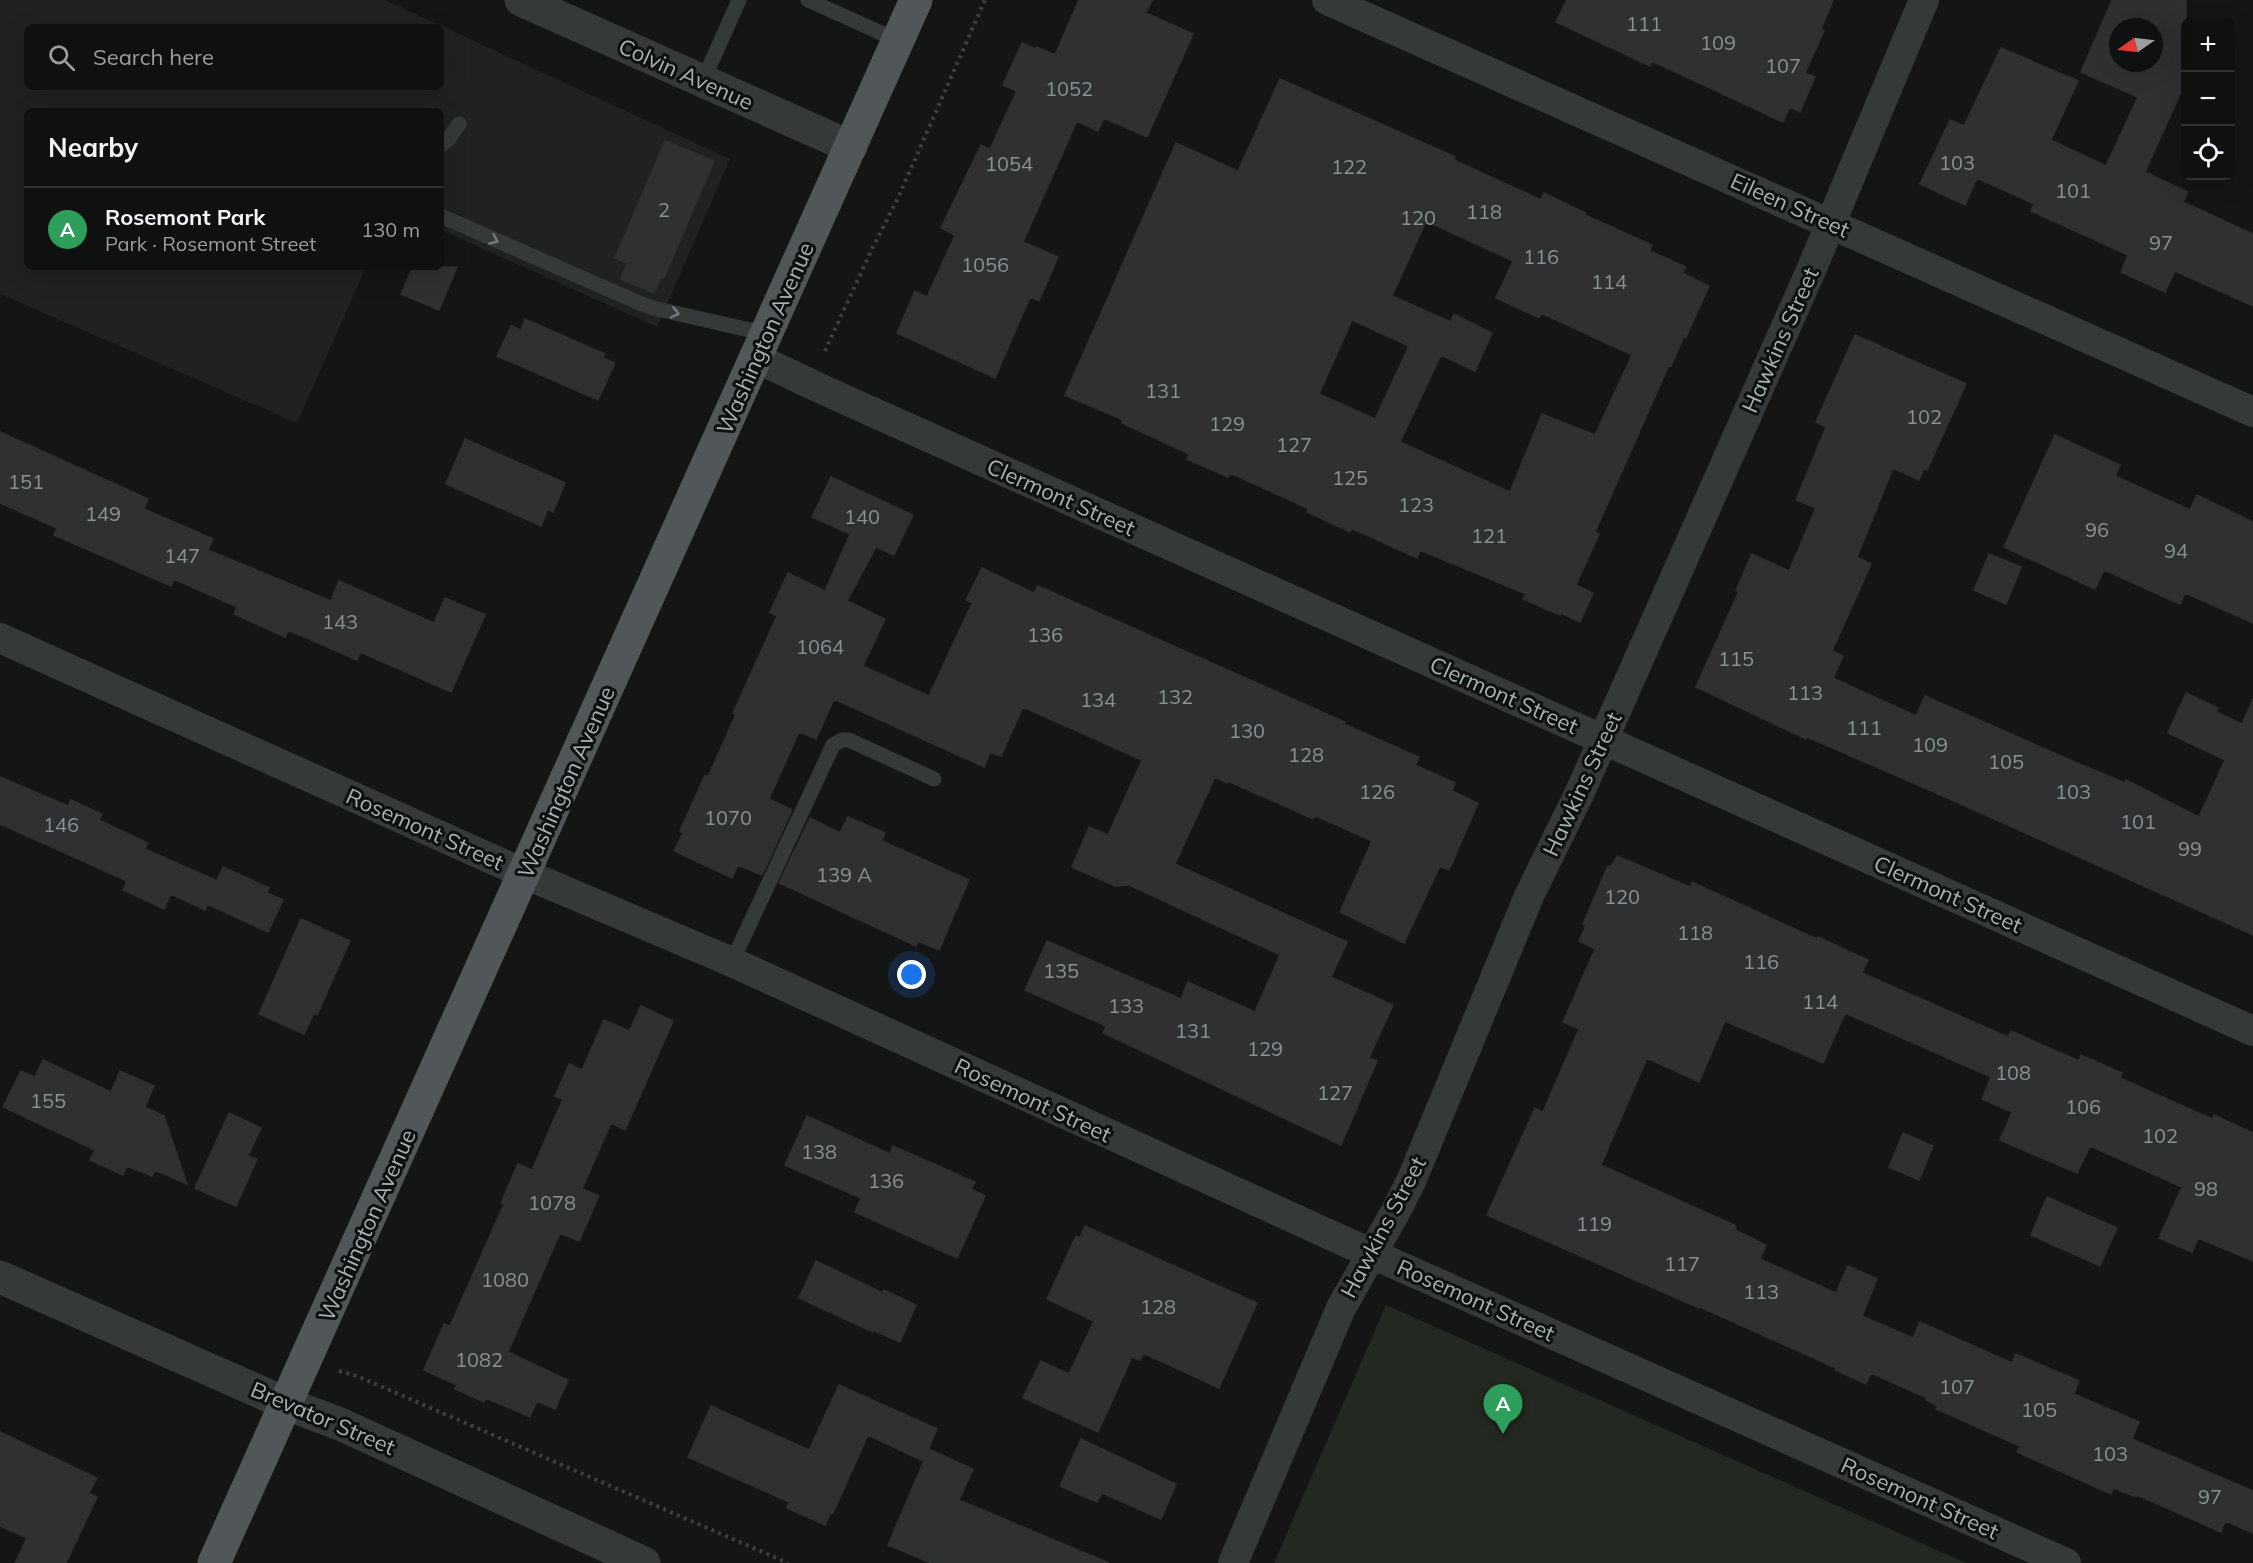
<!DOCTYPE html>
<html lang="en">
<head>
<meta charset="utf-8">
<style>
  :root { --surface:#0f1010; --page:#181919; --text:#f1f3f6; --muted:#9b9d9f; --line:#2f3030; --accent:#db2777 }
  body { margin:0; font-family:Mulish,sans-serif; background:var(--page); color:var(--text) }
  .controls { position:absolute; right:18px; top:18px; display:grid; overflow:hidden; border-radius:9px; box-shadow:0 6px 24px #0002 }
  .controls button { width:54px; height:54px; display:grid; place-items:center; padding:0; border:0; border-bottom:2px solid var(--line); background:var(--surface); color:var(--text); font:30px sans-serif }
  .compass { position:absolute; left:2109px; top:18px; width:54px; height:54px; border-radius:50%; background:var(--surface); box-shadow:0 6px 24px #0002; rotate:256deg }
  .you { position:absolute; left:912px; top:975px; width:21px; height:21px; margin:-15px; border:4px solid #fff; border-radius:50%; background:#1a73e8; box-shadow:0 0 0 9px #1a73e833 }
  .badge { display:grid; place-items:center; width:39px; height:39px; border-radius:50%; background:var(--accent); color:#fff; font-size:20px; font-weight:700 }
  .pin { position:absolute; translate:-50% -50px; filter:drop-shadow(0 2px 3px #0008) }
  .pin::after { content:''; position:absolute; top:32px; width:21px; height:18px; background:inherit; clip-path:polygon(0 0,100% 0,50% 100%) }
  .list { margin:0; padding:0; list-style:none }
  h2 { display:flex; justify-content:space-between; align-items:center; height:78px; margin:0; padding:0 24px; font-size:26px }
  h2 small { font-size:20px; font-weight:400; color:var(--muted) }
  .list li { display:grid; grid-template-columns:39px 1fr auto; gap:18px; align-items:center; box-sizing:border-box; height:84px; padding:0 24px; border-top:2px solid var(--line) }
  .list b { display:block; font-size:22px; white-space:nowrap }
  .list p { margin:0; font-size:20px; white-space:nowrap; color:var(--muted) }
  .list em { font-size:20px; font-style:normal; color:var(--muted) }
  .icon { flex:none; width:33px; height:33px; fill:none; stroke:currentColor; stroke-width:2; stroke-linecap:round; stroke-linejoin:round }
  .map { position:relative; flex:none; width:2253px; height:1563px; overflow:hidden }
  .search { position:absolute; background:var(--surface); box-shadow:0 6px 24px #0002; left:24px; top:24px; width:420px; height:66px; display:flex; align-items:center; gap:15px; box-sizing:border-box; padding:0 21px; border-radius:9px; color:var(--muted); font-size:22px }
  .panel { position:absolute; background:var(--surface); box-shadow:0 6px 24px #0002; left:24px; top:108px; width:420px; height:162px; border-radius:9px }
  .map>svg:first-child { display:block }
  .built { fill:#202122; fill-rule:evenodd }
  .green { fill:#232820 }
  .building { fill:#2f3031; stroke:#2e3031; stroke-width:1.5; fill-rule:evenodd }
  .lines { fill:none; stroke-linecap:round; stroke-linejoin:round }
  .path { stroke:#3b4041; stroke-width:4; stroke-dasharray:3 4.5; stroke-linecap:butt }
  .service { stroke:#35393a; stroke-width:15 }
  .minor { stroke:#35393a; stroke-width:30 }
  .tertiary { stroke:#35393a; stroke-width:33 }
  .primary { stroke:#515759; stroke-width:33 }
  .oneway { stroke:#737c7e }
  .labels { text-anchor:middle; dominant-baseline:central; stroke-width:6; stroke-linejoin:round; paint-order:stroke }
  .number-label { font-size:20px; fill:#889294 }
  .street-label { font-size:22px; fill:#a6b2b5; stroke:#0f1010 }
</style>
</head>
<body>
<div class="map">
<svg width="2253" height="1563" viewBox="0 0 2253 1563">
  <rect width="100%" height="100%" fill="#141515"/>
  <!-- built -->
  <path class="built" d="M0 0H385L730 159 657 327 441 230V111H27V267H366L297 423 0 294ZM27 27H441V87H27Z"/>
  <!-- green -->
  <path class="green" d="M1386 1305 1966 1563H1274Z"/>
  <!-- building -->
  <path class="building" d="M1079 0H1152L1146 13 1193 34 1147 137 1104 118 1098 131 1077 121 1023 242 1058 257 1039 301 1030 297 995 378 897 333 915 291 927 297 955 235 941 228 981 145 990 149 1017 91 1003 85 1022 43 1035 49 1037 47 1055 55Z
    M1567 0H1833L1821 29 1824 31 1805 73 1815 77 1800 112 1790 107 1783 122 1652 61 1650 66 1556 22Z
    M2112 0H2186V81L2145 172 2188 192 2183 202 2253 234V306L2175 271 2165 292 2121 272 2128 255 2031 211 2034 204 1977 178 1965 205 1920 184 1950 120 1964 126 2001 48 2078 81 2051 140 2106 166 2138 97 2081 72ZM2118 27H2154V63H2118Z
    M1280 79 1455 157 1454 160 1541 200 1544 193 1586 213 1585 215 1652 245 1650 251 1686 267 1682 273 1709 286 1686 337 1684 336 1671 366 1669 365 1595 532 1599 534 1576 585 1593 593 1580 622 1561 613 1560 615 1523 599 1526 594 1420 550 1417 558 1351 528 1350 532 1307 512 1309 509 1230 473 1228 477 1187 459 1189 454 1122 423 1123 420 1065 395 1176 143 1238 171ZM1426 221 1513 261 1496 298 1539 318 1541 313 1632 355 1595 435 1542 414 1510 492 1400 442 1441 355 1475 371 1492 333 1454 314 1451 322 1392 296ZM1352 320 1409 346 1375 419 1319 394Z
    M665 141 714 161 664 278 661 277 654 293 621 279 627 263 615 258Z
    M413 267H457L439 310 401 294Z
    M525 319 605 354 603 358 615 363 598 400 497 356 511 326 521 330Z
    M1855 335 1966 384 1927 470 1924 469 1919 480 1893 468 1857 557 1871 564 1832 651 1843 656 1833 678 1916 716 1925 696 2063 757 2125 783 2126 780 2199 817 2225 760 2168 733 2186 693 2218 708 2216 712 2242 724 2253 699V935L1934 792 1807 737 1806 739 1696 687 1739 591 1736 590 1752 554 1789 571 1816 508 1796 500 1826 427 1816 422Z
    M0 432 148 499 144 509 213 539 208 550 331 601 339 581 434 623 445 598 485 615 451 692 360 652 357 660 288 630 285 637 234 614 237 607 174 579 171 586 54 535 57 528 0 503Z
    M2055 435 2120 465 2115 476 2190 510 2197 495 2253 522V623L2185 593 2180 604 2104 570 2095 589 2004 547Z
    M465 439 565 483 553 512 548 509 541 526 446 484Z
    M831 477 913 515 894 555 876 547 847 601 885 619 863 666 929 696 972 603 966 600 982 568 1034 593 1038 586 1345 722 1344 724 1419 757 1415 765 1455 783 1452 791 1478 803 1449 870 1440 866 1404 943 1340 912 1372 841 1314 815 1313 819 1228 781 1227 783 1215 777 1175 864 1347 942 1331 977 1393 1005 1369 1058 1377 1061 1341 1145 1103 1033 1106 1026 1025 990 1047 941 1181 999 1188 982 1255 1012 1280 955 1129 885 1115 886 1072 867 1089 827 1108 835 1142 760 1023 707 1001 756 990 752 984 767 834 699 816 739 799 732 769 799 792 810 762 875 738 865 732 878 674 851 683 833 680 831 705 775 708 777 736 714 733 713 777 616 770 612 788 573 825 591 850 534 812 517Z
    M1989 554 2021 567 2006 604 1974 590Z
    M0 777 68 806 71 800 102 814 99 820 148 843 145 849 217 881 223 867 269 888 267 893 283 900 268 932 207 904 205 910 171 894 164 909 123 890 127 881 0 824Z
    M848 817 885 833 882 841 969 880 939 950 918 941 916 946 779 883 810 818 840 833Z
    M1617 856 1690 887 1692 882 1817 939 1818 937 1868 960 1862 973 2008 1037 2011 1031 2079 1061 2081 1055 2122 1073 2120 1078 2212 1119 2214 1115 2253 1133V1261L2198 1238 2192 1252 2159 1238 2182 1187 2090 1146 2077 1173 2000 1140 2012 1112 1982 1099 1991 1077 1845 1013 1823 1063 1725 1021 1699 1082 1647 1058 1601 1165 1736 1226 1735 1230 1766 1245 1760 1259 1836 1293 1848 1266 1877 1279 1862 1316 1913 1338 1920 1322 2012 1363 2016 1354 2079 1381 2074 1394 2139 1422 2132 1439 2253 1491V1533L2225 1521 2221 1532 2137 1495 2136 1497 2114 1488 2111 1494 2017 1452 2020 1446 1936 1409 1938 1406 1926 1400 1927 1398 1871 1373 1866 1384 1835 1370 1836 1368 1700 1307 1699 1308 1487 1215 1535 1108 1543 1112 1579 1029 1563 1022 1595 949 1579 941 1586 925 1583 924 1608 866 1611 867Z
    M301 919 350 941 317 1015 314 1013 304 1034 259 1014Z
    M641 1006 673 1021 625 1130 611 1123 582 1189 599 1196 579 1241 560 1233 508 1352 568 1380 555 1409 537 1401 530 1417 486 1398 484 1402 455 1389 457 1385 424 1370 444 1324 450 1326 504 1204 501 1203 518 1164 532 1170 563 1099 555 1096 569 1064 582 1070 604 1020 629 1031Z
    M43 1060 111 1092 120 1071 154 1086 145 1107 164 1116 187 1184 155 1170 152 1176 127 1166 123 1175 90 1160 95 1150 3 1107 21 1071 35 1077Z
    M229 1113 261 1128 248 1156 257 1159 236 1206 195 1188Z
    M807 1116 890 1154 893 1146 975 1182 971 1189 985 1196 957 1258 855 1212 861 1198 785 1165Z
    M1903 1133 1933 1146 1919 1180 1889 1167Z
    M2047 1197 2117 1228 2100 1266 2031 1235Z
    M1085 1226 1257 1303 1219 1388 1143 1353 1140 1360 1132 1357 1098 1432 1023 1398 1041 1361 1069 1374 1094 1321 1047 1299 1076 1236 1080 1238Z
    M816 1261 883 1293 884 1290 916 1305 900 1342 873 1330V1332L799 1298Z
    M839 1385 937 1429 923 1461 868 1435 833 1513 831 1512 825 1525 787 1508 789 1502 688 1457 711 1406 809 1450Z
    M0 1432 97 1478 89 1493 97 1497 66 1563H15L27 1538 0 1526Z
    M1081 1439 1176 1484 1161 1519 1102 1493 1097 1502 1060 1486Z
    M929 1449 973 1469 959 1500 1109 1563H931L888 1545Z"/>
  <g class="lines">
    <!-- path -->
    <path class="path" d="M825 351 871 251 898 198 985 0
      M339 1371 357 1376 788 1563"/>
    <!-- service -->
    <path class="service" d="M808 0 899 41
      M703 81 739 0
      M441 145 448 140 459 124
      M441 216 637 302 653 308 767 334
      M732 962 833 745 842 740H849L934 779"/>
    <!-- minor -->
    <path class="minor" d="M1327 0 2253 412
      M756 358 828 392 2253 1031
      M0 638 525 874 732 962 1372 1254 2066 1563
      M1233 1563 1341 1308 1396 1211 1412 1179 1529 896 1580 792 1812 268 1924 0"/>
    <!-- tertiary -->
    <path class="tertiary" d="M521 0 851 147
      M0 1277 287 1404 340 1424 644 1563"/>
    <!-- primary -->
    <path class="primary" d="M214 1563 916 0"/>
  </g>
  <!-- one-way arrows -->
  <defs><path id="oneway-chevron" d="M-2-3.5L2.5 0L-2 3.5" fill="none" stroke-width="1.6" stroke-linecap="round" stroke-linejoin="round" transform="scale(1.5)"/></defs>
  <g class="oneway">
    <use href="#oneway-chevron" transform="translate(494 240) rotate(24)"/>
    <use href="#oneway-chevron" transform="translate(675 313) rotate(13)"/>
  </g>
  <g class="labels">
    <!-- number labels -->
    <g class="number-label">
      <text x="1644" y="23">111</text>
      <text x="1718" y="42">109</text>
      <text x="1783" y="65">107</text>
      <text x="1069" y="88">1052</text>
      <text x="1957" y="162">103</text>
      <text x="1009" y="163">1054</text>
      <text x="1349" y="166">122</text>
      <text x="2073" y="190">101</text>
      <text x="664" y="209">2</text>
      <text x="1484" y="211">118</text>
      <text x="1418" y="217">120</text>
      <text x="2161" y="242">97</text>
      <text x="1541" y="256">116</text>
      <text x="985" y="264">1056</text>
      <text x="1609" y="281">114</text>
      <text x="1163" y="390">131</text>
      <text x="1924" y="416">102</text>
      <text x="1227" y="423">129</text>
      <text x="1294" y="444">127</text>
      <text x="1350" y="477">125</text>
      <text x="26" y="481">151</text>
      <text x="1416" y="504">123</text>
      <text x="103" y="513">149</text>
      <text x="862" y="516">140</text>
      <text x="2097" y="529">96</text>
      <text x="1489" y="535">121</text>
      <text x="2176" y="550">94</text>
      <text x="182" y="555">147</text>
      <text x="340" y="621">143</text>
      <text x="1045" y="634">136</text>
      <text x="820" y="646">1064</text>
      <text x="1736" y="658">115</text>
      <text x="1805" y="692">113</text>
      <text x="1175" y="696">132</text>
      <text x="1098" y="699">134</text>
      <text x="1864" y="727">111</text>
      <text x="1247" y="730">130</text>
      <text x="1930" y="744">109</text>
      <text x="1306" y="754">128</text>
      <text x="2006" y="761">105</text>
      <text x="1377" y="791">126</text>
      <text x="2073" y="791">103</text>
      <text x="728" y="817">1070</text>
      <text x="2138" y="821">101</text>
      <text x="61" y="824">146</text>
      <text x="2190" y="848">99</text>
      <text x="844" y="874">139 A</text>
      <text x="1622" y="896">120</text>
      <text x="1695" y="932">118</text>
      <text x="1761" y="961">116</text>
      <text x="1061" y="970">135</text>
      <text x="1820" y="1001">114</text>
      <text x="1126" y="1005">133</text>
      <text x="1193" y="1030">131</text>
      <text x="1265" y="1048">129</text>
      <text x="2013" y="1072">108</text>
      <text x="1335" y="1092">127</text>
      <text x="48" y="1100">155</text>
      <text x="2083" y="1106">106</text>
      <text x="2160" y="1135">102</text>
      <text x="819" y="1151">138</text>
      <text x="886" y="1180">136</text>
      <text x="2206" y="1188">98</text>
      <text x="552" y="1202">1078</text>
      <text x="1594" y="1223">119</text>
      <text x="1682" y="1263">117</text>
      <text x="505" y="1279">1080</text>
      <text x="1761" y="1291">113</text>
      <text x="1158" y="1306">128</text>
      <text x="479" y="1359">1082</text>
      <text x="1957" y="1386">107</text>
      <text x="2039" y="1409">105</text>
      <text x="2110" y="1453">103</text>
      <text x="2210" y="1496">97</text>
    </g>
    <!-- street labels -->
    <g class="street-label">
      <text transform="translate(686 74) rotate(24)">Colvin Avenue</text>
      <text transform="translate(1790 205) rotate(24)">Eileen Street</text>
      <text transform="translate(765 338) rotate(-66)">Washington Avenue</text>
      <text transform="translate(1780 340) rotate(-66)">Hawkins Street</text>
      <text transform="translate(1061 497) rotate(24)">Clermont Street</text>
      <text transform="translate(1504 695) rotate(24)">Clermont Street</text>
      <text transform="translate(566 782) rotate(-66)">Washington Avenue</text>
      <text transform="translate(1582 784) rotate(-65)">Hawkins Street</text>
      <text transform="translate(425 829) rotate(24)">Rosemont Street</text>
      <text transform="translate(1948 894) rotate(24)">Clermont Street</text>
      <text transform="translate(1033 1100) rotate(25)">Rosemont Street</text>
      <text transform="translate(367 1225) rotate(-66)">Washington Avenue</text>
      <text transform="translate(1383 1227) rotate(-62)">Hawkins Street</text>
      <text transform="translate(1476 1300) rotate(24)">Rosemont Street</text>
      <text transform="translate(323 1418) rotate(23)">Brevator Street</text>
      <text transform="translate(1920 1498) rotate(24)">Rosemont Street</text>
    </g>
  </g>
</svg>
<div class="controls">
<button>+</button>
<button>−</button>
<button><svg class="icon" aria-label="locate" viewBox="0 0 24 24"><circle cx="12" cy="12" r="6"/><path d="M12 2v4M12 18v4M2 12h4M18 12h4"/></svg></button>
</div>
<svg class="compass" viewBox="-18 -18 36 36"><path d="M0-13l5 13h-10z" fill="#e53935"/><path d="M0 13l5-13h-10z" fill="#9b9d9f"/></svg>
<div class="you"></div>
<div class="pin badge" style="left:1503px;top:1434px;background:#2e9e5b">A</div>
<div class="search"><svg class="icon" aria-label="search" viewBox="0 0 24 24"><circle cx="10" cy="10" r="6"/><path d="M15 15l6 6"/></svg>Search here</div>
<section class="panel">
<h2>Nearby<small></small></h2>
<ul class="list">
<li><span class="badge" style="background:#2e9e5b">A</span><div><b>Rosemont Park</b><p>Park · Rosemont Street</p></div><em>130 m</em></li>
</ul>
</section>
</div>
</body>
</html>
